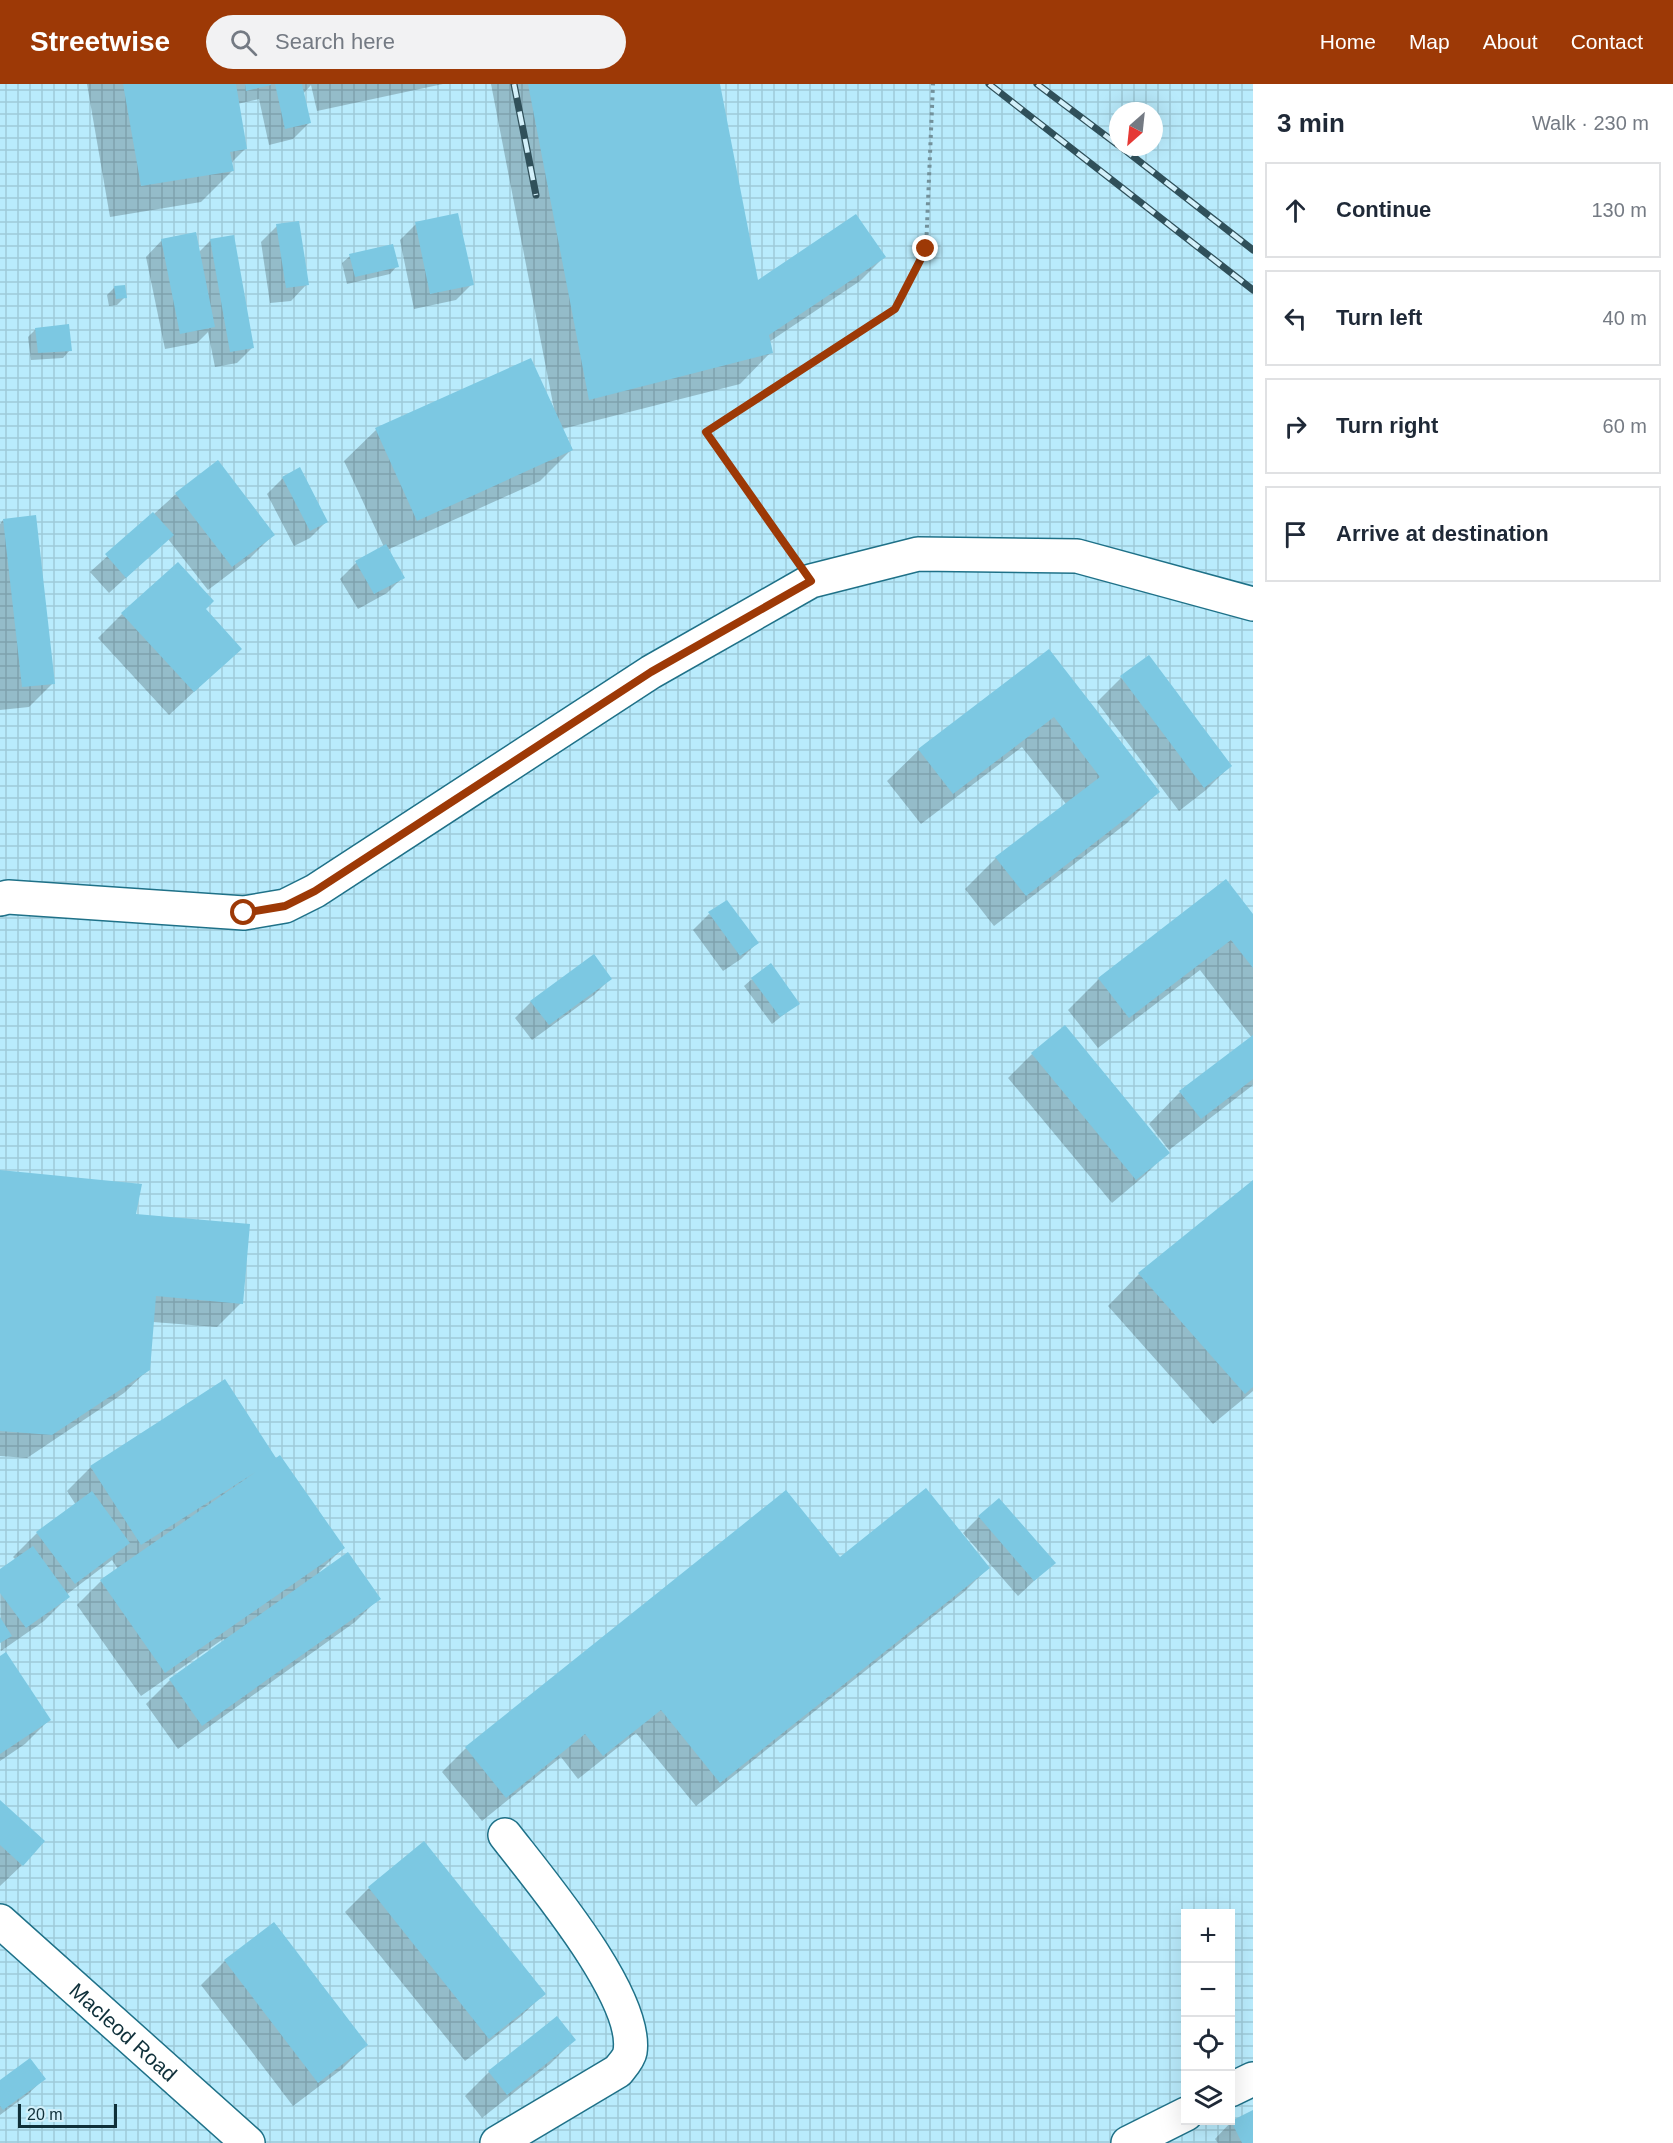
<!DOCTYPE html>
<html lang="en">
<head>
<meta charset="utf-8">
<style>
  :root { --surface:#fff; --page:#f2f2f3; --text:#1f2937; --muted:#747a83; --line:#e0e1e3; --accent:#9d3906 }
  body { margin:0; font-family:Arial,sans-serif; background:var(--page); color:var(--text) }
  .controls { position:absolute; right:18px; bottom:18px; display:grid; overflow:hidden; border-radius:0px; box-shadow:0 6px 24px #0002 }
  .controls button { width:54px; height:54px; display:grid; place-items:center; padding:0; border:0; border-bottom:2px solid var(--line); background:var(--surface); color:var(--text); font:30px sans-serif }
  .compass { position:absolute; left:1109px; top:18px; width:54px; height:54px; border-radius:50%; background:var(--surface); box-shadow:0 6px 24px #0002; rotate:207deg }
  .scale { position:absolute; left:18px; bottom:15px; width:99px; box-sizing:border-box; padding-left:6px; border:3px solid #0f303a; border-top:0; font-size:16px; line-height:21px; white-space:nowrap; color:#0f303a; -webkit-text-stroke:4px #d3f0fa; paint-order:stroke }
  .stop { position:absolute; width:18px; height:18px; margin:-14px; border:4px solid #9d3906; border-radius:50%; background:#fff }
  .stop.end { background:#9d3906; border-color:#fff; box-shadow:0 2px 6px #0008 }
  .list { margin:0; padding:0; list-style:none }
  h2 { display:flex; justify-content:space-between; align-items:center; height:78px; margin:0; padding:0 24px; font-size:26px }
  h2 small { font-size:20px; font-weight:400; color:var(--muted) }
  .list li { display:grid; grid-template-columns:39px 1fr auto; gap:18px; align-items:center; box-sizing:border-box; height:96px; margin:0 12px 12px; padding:0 12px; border:2px solid var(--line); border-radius:0px }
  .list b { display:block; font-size:22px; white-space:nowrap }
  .list em { font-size:20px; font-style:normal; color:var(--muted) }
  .icon { flex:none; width:33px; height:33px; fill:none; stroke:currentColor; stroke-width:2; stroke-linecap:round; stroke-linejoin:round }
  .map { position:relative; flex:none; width:1253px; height:2059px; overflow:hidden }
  header { display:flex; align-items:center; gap:36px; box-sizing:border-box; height:84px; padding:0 30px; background:var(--accent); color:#fff }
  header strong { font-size:28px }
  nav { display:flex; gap:33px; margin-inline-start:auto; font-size:21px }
  .search { width:420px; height:54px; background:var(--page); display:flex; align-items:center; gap:15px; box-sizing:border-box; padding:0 21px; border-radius:33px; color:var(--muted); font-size:22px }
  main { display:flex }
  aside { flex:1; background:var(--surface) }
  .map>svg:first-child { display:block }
  .industrial { fill:url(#industrial-grid); fill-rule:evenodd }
  .shadow { fill:#0003 }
  .building { fill:#7cc8e2 }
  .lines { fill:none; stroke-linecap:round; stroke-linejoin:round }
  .minor-casing { stroke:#1f7188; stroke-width:36 }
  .path { stroke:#72919b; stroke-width:4; stroke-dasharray:3 4.5; stroke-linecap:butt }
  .minor { stroke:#fff; stroke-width:33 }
  .rail-casing { stroke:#30505a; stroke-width:7 }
  .rail { stroke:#d3f0fa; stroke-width:4.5; stroke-dasharray:14; stroke-linecap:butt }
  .route { stroke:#9d3906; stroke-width:8 }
  .labels { text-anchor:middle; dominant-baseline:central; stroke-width:4.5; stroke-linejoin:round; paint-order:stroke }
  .street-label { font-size:21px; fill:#0f303a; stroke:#d3f0fa }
</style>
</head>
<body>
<header>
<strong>Streetwise</strong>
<div class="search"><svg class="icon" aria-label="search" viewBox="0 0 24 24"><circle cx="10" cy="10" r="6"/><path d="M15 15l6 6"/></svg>Search here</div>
<nav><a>Home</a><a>Map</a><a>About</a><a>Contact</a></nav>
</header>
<main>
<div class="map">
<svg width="1253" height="2059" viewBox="0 0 1253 2059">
  <defs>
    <pattern id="industrial-grid" width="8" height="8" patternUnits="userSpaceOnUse" patternTransform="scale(1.5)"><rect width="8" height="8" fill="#b9ebfc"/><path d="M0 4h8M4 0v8" fill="none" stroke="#9ecad9"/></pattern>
  </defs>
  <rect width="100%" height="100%" fill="#d3f0fa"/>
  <!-- industrial -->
  <path class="industrial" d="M0 0H1253V2059H0ZM1118 27H1154V63H1118ZM1186 1830H1230V2036H1186Z"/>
  <!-- shadow -->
  <path class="shadow" d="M87 0H443L317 27 311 1 303 10 309 39 293 55 269 61 259 15 237 20 245 65 231 79 232 87 201 118 110 133Z
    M491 0H718L757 197 884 173 860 197 769 258 771 268 740 300 562 345 572 365 540 397 387 466 403 493 387 509 358 525 340 495 356 479 384 463 344 377 376 346 530 276 554 325Z
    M416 140 472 200 456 216 414 225 400 156Z
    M277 142 307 200 291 217 270 219 261 158Z
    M162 156 198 169 211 156 253 263 237 279 215 283 208 248 197 259 165 265 146 173Z
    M350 172 397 182 390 190 347 200 342 179Z
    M115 203 125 213 117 221 109 222 107 211Z
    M36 245 70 266 63 274 31 276 28 253Z
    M217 378 273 451 249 475 208 506 168 455 109 509 90 488 176 410Z
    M283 394 326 438 310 454 294 462 267 410Z
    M3 436 53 599 29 623 0 626V440Z
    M204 525 240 565 169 631 98 554 122 530Z
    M1048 567 1158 708 1127 739 994 842 965 805 996 774 1066 720 1022 663 921 740 887 697 919 666Z
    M1121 594 1230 682 1206 706 1179 727 1097 618Z
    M709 830 757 859 741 875 723 887 693 846Z
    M1253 832V1001L1169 1066 1149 1040 1180 1008 1252 954 1200 886 1098 964 1068 926 1099 895Z
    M610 895 594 911 532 956 515 934 531 918Z
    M752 895 798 919 772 940 744 902Z
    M1064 943 1168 1068 1144 1092 1112 1119 1008 994 1032 970Z
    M0 1088 134 1131 241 1219 217 1243 153 1238 149 1285 124 1309 27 1374 0 1372Z
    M1253 1098V1307L1213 1340 1108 1222 1139 1190Z
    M224 1297 275 1376 343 1464 319 1488 379 1514 355 1538 178 1665 146 1620 170 1596 225 1557 223 1555 141 1612 77 1521 101 1497 118 1485 112 1476 66 1511 68 1513 44 1537 1 1567 0 1487 16 1476 13 1473 37 1449 76 1421 67 1407 91 1383Z
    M979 1433 1053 1479 1018 1512 963 1449Z
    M840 1475 988 1484 964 1508 696 1722 636 1649 578 1695 561 1673 482 1737 442 1688 466 1664Z
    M0 1573 49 1636 25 1660 0 1677Z
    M0 1718 22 1781 0 1802Z
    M424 1760 544 1910 520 1933 465 1977 345 1828 369 1804Z
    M274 1840 366 1961 342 1985 293 2022 201 1901 225 1877Z
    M574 1956 550 1980 482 2034 465 2012 489 1988Z
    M44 1995 27 2011 0 2031V1998Z
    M1253 2028V2059H1218L1215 2055 1231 2038Z"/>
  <!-- building -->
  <path class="building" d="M123 0H236L247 65 230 68 234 87 141 102Z
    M245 0H271V1L246 7Z
    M275 0H302L311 39 285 45Z
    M528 0H720L758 196 856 130 886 173 769 251 773 269 589 316Z
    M458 129 474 201 430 210 415 138Z
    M299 137 309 201 286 204 276 140Z
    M196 148 215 243 180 250 161 155Z
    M234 151 254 264 230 268 210 155Z
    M393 160 399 183 355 193 349 170Z
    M125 201 127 214 116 215 114 202Z
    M69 240 72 267 38 269 35 244Z
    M531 274 573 366 417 437 375 344Z
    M218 376 275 451 232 483 175 409Z
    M300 383 328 438 310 447 282 393Z
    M153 428 174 451 126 494 105 470Z
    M36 431 55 600 22 603 3 435Z
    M386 460 405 494 374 510 355 477Z
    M178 478 214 517 206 525 242 565 194 608 121 529Z
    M1049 565 1160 708 1026 812 995 773 1100 693 1054 633 953 710 918 665Z
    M1149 571 1232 682 1204 704 1120 592Z
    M1226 795 1253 830V884L1231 856 1129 934 1098 894Z
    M727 816 759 859 740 872 708 828Z
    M594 870 612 895 549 941 530 917Z
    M771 879 800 920 780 933 751 894Z
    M1065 941 1170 1069 1136 1096 1031 969Z
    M1253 951V995L1201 1035 1179 1007Z
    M0 1086 142 1100 136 1130 250 1140 243 1220 156 1212 150 1286 52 1351 0 1347Z
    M1253 1096V1303L1245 1310 1138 1189Z
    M225 1295 276 1374 280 1371 345 1464 165 1589 100 1496 257 1387 141 1461 90 1382Z
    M926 1404 990 1484 720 1699 661 1626 603 1672 585 1650 506 1714 465 1663 786 1406 840 1473Z
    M92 1407 130 1459 75 1500 36 1448Z
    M999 1414 1056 1479 1034 1497 978 1432Z
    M33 1462 70 1513 26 1544 0 1509V1485Z
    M348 1468 381 1515 202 1642 169 1595Z
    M0 1533 12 1552 0 1559Z
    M6 1568 51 1636 0 1670V1572Z
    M0 1716 45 1757 23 1782 0 1761Z
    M424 1757 546 1910 489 1955 368 1803Z
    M274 1838 368 1961 318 1999 224 1876Z
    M557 1932 576 1956 507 2011 488 1987Z
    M30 1974 46 1995 3 2026 0 2022V1996Z
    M1253 2026V2059H1242L1231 2037Z"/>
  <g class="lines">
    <!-- minor casing -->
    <g class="minor-casing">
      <g id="minor">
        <path d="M0 815 8 813 244 829 285 822 315 807 651 588 811 497 918 470 1077 472 1253 520"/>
        <path id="s1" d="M0 1837 248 2059"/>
        <path d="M1230 2006 1253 1995"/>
        <path d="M497 2059 618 1987C622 1982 629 1974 630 1968 639 1913 539 1795 505 1751"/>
        <path d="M1128 2059 1186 2030"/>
      </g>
    </g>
    <!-- path -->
    <path class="path" d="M793 471 706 348 895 225 926 165 933 0"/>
    <!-- minor -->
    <use href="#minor" class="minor"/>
    <!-- rail casing -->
    <g class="rail-casing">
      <path id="rail" d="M514 0 536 111
        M989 0 1253 206
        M1037 0 1118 61
        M1121 63 1253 166"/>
    </g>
    <!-- rail -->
    <use href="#rail" class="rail"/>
  </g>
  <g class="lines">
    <!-- route -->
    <path class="route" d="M244 829 285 822 315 807 651 588 811 497 706 348 895 225 926 165"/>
  </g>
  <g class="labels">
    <!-- street labels -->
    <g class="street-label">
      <text stroke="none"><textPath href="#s1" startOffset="166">Macleod Road</textPath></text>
    </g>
  </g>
</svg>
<div class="controls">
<button>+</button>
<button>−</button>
<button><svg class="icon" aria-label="locate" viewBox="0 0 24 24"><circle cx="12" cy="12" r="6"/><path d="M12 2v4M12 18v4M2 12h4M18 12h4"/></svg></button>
<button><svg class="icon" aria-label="layers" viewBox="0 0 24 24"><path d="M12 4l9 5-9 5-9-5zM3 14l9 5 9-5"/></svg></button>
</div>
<svg class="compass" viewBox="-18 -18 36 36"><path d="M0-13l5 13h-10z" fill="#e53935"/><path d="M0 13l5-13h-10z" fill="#747a83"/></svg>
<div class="scale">20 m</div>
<div class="stop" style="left:244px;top:829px"></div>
<div class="stop end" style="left:926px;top:165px"></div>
</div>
<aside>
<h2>3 min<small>Walk · 230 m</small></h2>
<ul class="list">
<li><svg class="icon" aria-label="ahead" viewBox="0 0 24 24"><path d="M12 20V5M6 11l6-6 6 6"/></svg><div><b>Continue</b></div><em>130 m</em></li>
<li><svg class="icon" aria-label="left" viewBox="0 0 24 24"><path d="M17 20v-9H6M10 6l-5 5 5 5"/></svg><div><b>Turn left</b></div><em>40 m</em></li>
<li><svg class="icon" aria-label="right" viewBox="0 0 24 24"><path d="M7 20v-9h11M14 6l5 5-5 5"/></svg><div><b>Turn right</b></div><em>60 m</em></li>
<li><svg class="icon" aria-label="arrive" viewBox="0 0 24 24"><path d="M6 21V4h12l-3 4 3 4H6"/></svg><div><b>Arrive at destination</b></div></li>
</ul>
</aside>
</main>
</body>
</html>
